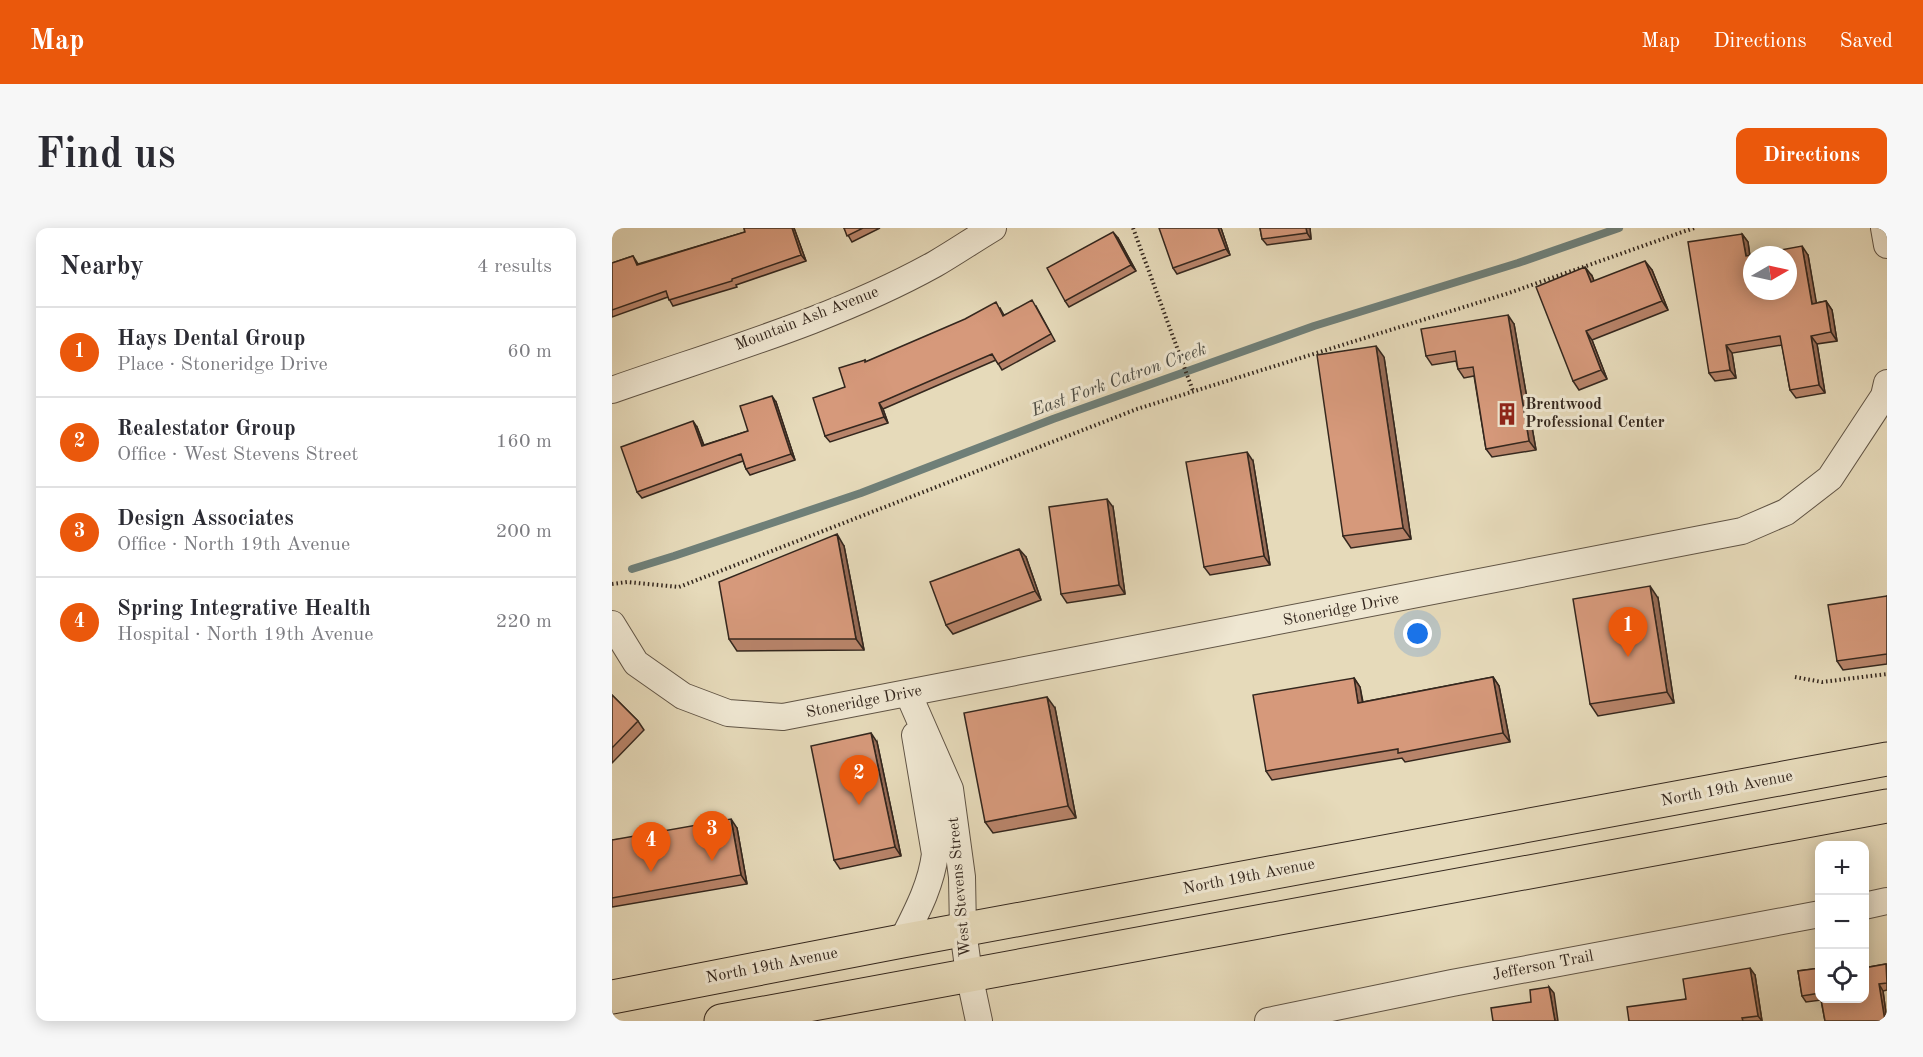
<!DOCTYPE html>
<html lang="en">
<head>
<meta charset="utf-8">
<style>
  :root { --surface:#fff; --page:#f7f7f7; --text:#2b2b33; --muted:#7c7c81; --line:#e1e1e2; --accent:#ea580c }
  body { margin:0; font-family:"Old Standard TT",serif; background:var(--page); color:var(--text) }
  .controls { position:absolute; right:18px; bottom:18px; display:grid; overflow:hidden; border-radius:12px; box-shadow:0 3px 15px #0003 }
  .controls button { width:54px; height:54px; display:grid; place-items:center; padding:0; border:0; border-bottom:2px solid var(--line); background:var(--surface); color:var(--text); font:30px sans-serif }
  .compass { position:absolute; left:1131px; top:18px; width:54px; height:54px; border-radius:50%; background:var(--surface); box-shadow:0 3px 15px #0003; rotate:81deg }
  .you { position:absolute; left:806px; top:406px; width:21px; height:21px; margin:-15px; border:4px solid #fff; border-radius:50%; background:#1a73e8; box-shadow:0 0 0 9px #1a73e833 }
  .badge { display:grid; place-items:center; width:39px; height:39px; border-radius:50%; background:var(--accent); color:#fff; font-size:20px; font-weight:700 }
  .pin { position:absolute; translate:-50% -50px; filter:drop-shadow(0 2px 3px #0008) }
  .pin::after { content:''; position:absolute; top:32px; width:21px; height:18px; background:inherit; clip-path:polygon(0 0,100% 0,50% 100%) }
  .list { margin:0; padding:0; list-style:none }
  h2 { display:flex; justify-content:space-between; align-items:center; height:78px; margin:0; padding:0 24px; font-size:26px }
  h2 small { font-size:20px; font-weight:400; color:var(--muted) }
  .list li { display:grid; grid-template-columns:39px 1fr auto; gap:18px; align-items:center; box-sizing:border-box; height:90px; padding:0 24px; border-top:2px solid var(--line) }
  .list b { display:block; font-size:22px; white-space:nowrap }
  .list p { margin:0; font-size:20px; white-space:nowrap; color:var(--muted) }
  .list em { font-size:20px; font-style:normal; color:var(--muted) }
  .icon { flex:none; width:33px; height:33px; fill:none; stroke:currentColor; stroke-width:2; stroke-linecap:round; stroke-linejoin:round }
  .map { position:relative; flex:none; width:1275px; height:793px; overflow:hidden; border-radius:12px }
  header { display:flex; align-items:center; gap:36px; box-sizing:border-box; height:84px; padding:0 30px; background:var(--accent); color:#fff }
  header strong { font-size:28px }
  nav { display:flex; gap:33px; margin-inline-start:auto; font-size:21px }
  .intro { display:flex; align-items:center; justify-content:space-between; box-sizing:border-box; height:144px; padding:0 36px }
  h1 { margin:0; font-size:42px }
  .button { padding:15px 27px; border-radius:12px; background:var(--accent); color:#fff; font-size:21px; font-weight:700 }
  main { display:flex; gap:36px; padding:0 36px }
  aside { flex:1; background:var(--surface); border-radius:12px; box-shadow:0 3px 15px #0003 }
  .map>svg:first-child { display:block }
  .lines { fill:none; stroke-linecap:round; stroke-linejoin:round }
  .stream { stroke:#6f7f78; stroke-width:8 }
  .street-casing { stroke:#605445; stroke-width:28 }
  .primary-casing { stroke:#34271e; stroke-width:35 }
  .path { stroke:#34271e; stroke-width:4; stroke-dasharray:1.5 3; stroke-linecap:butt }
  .street { stroke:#efe7d2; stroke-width:26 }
  .primary { stroke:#e6daba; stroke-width:33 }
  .wall { fill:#b8846a; stroke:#34271e; stroke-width:1.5 }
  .shaded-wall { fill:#966b56; stroke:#34271e; stroke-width:1.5 }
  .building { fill:#d6997b; stroke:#34271e; stroke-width:1.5 }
  .labels { text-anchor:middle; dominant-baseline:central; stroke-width:6; stroke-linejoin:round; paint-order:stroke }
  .street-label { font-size:16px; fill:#34271e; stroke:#efe7d2 }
  .poi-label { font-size:16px; font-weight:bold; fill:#34271e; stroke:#efe7d2; text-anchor:start }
  .water-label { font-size:18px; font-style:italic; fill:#4d4c44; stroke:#efe7d2 }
</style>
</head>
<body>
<header>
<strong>Map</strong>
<nav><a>Map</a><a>Directions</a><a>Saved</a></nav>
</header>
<div class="intro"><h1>Find us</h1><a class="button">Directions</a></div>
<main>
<aside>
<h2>Nearby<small>4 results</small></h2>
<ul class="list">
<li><span class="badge">1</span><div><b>Hays Dental Group</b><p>Place · Stoneridge Drive</p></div><em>60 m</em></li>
<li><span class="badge">2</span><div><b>Realestator Group</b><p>Office · West Stevens Street</p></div><em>160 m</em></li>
<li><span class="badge">3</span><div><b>Design Associates</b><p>Office · North 19th Avenue</p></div><em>200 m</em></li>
<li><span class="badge">4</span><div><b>Spring Integrative Health</b><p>Hospital · North 19th Avenue</p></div><em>220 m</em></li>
</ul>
</aside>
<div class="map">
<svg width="1275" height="793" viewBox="0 0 1275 793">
  <rect width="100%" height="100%" fill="#e6daba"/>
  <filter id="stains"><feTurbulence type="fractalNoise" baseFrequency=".00333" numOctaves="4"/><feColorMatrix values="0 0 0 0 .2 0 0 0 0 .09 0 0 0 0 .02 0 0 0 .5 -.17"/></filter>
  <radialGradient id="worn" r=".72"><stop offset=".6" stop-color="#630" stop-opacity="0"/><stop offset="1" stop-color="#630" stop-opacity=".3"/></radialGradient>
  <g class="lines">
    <!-- stream -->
    <path class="stream" d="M20 341 62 328 249 265 441 191 702 98 906 35 1007 0"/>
    <!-- street casing -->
    <g class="street-casing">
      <path id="street" d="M1272 0 1275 17
        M0 162C108 124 222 92 323 36 342 25 361 12 381 0
        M0 396 24 435 71 468 116 485 171 489 1130 303 1174 284 1218 250 1272 168 1275 155
        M296 465 338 561 350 649 351 702 357 746 367 793
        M1252 678 1275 673
        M290 713C304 685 319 658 323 626L303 507
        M656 793 840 755 1208 686"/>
    </g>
    <!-- primary casing -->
    <g class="primary-casing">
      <path id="primary" d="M0 769 290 713 1275 531
        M109 793 1275 578"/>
    </g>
    <!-- path -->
    <path class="path" d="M521 0 581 163
      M0 356 15 354 67 359 525 181 897 65 1082 0
      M1183 449 1210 454 1275 446"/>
    <!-- street -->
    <use href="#street" class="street"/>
    <!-- primary -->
    <use href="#primary" class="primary"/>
  </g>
  <!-- wall -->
  <path class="wall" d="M132 0H182L194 33 124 57 125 59 61 78 56 69 0 89V35L21 28 26 36 133 4Z
    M232 0H268L240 14Z
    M609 0 618 27 565 46 561 40Z
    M648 0H698L699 11 655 17 650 11Z
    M1130 6 1136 14 1138 28 1196 27 1204 75 1214 73 1220 82 1225 113 1205 116 1213 165 1184 170 1178 162 1170 117 1120 125 1124 150 1103 153 1097 145Z
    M506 10 524 43 457 79 453 73Z
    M1040 42 1056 82 980 112 995 151 967 162 961 153 980 48 982 53Z
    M424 78 443 113 390 142 384 132 271 181 276 195 218 214 213 208 233 159 253 132 254 134 388 80 392 87Z
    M902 96 924 222 880 229 874 221 862 148 852 150 846 141 844 133 820 137 814 128Z
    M772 129 799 311 739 320 731 308Z
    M164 174 183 232 138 247 134 241 131 233 30 270 25 264 85 199 92 217 136 203Z
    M641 233 658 337 598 347 592 339Z
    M501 279 513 366 455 375 449 366Z
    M232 318 252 422 125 423 117 411Z
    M414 329 429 372 341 406 334 397Z
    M1275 368V436L1231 442 1225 433Z
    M1046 370 1062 475 986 488 978 476Z
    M881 449 887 458 898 514 793 534 790 530 660 552 654 543 742 450 748 459 751 474Z
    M0 467 26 493 32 502 0 535Z
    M443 480 464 590 381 605 373 594Z
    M265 514 289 628 228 641 222 632Z
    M125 600 135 656 0 679V612Z
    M1274 736 1275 738V762L1271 763 1275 793H1213L1209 772 1194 774 1190 768 1186 743 1208 740V771H1252V740Z
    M1143 747 1150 793H1017L1074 771Z"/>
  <!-- shaded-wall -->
  <path class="shaded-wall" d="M180 0H182L194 33 189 27Z
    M606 0H609L618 27 614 21Z
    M694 0H698L699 11 695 5Z
    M501 4 506 10 524 43 519 37Z
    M1130 6 1136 14 1139 37 1134 28Z
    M1190 18 1196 27 1206 84 1200 76Z
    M1033 33 1040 42 1056 82 1050 73Z
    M973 39 980 48 986 63 979 54Z
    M1214 73 1220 82 1225 113 1219 104Z
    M896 87 902 96 924 222 917 213Z
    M974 103 980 112 995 151 989 142Z
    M1199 108 1205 116 1213 165 1207 157Z
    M1114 117 1120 125 1124 150 1118 142Z
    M764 118 772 129 799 311 791 300Z
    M160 168 164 174 183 232 179 226Z
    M267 175 271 181 276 195 272 189Z
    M81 193 85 199 94 224 90 218Z
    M635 224 641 233 658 337 652 328Z
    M495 271 501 279 513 366 507 357Z
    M225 306 232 318 252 422 244 411Z
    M407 321 414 329 429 372 423 363Z
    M1038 358 1046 370 1062 475 1055 464Z
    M881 449 887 458 898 514 891 505Z
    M742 450 748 459 752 484 746 475Z
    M435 469 443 480 464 590 456 578Z
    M259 505 265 514 289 628 283 619Z
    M119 591 125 600 135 656 129 647Z
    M1138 740 1143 747 1150 793 1146 788Z
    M1267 756 1271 763 1275 793H1273Z
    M937 759 942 765 946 793H943Z"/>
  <!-- building -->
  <path class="building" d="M132 0H180L189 27 120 51V53L57 72 54 63 0 82V35L21 28 25 37 133 4Z
    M232 0H251L235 8Z
    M547 0H606L614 21 561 40Z
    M648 0H694L695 5 650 11Z
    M501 4 519 37 453 73 435 40Z
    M1130 6 1134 28 1140 27V63H1176V27H1141L1190 18 1200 76 1214 73 1219 104 1199 108 1207 157 1178 162 1168 108 1114 117 1118 142 1097 145 1076 14Z
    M1033 33 1050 73 974 103 989 142 961 153 924 59 973 39 979 54Z
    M420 72 439 106 386 136 380 126 267 175 272 189 213 208 201 170 233 159 227 140 253 132V134L353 91 384 74 391 88Z
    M896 87 917 213 874 221 861 139 846 141 843 123 814 128 809 101Z
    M764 118 791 300 731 308 705 127Z
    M160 168 179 226 134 241 129 226 25 264 9 219 81 193 90 218 136 203 128 178Z
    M635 224 652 328 592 339 574 234Z
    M495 271 507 357 449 366 437 279Z
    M225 306 244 411H117L107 354Z
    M407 321 423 363 334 397 318 354Z
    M1038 358 1055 464 978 476 961 371Z
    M1275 368V426L1225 433 1216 377Z
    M881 449 891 505 786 525V521L654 543 641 467 742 450 746 475Z
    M0 467 26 493 0 520Z
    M435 469 456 578 373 594 352 485Z
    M259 505 283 619 222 632 199 518Z
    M119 591 129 647 0 670V612Z
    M1274 736 1275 755 1267 756 1273 793H1213L1209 771H1252V740Z
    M1138 740 1146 788 1130 790 1131 793H1017L1015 779 1074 771 1071 751Z
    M1208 740V765L1190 768 1186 743Z
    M937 759 943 793H881L879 780 919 774 918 762Z"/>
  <!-- icons -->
  <defs>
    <g id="building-bare" transform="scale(1.8)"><path d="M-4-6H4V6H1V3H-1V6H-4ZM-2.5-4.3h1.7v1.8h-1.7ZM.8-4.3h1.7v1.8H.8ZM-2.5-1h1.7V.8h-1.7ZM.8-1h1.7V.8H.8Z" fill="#8f2418" stroke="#efe7d2" stroke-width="2.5" paint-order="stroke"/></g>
  </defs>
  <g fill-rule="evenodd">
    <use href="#building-bare" x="895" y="186"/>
  </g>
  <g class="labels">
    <!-- street labels -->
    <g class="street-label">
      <text transform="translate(195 91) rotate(-21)">Mountain Ash Avenue</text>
      <text transform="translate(729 382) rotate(-11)">Stoneridge Drive</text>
      <text transform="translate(252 474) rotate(-11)">Stoneridge Drive</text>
      <text transform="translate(1115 561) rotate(-11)">North 19th Avenue</text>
      <text transform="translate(637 649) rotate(-11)">North 19th Avenue</text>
      <text transform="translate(348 659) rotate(-95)">West Stevens Street</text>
      <text transform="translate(160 738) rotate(-11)">North 19th Avenue</text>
      <text transform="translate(931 738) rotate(-11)">Jefferson Trail</text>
    </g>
    <!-- poi labels -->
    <g class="poi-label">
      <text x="913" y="177">Brentwood<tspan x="913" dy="18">Professional Center</tspan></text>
    </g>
    <!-- water labels -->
    <g class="water-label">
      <text transform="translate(507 152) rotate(-20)">East Fork Catron Creek</text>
    </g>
  </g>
  <rect width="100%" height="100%" filter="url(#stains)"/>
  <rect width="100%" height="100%" fill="url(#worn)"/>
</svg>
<div class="controls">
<button>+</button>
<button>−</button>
<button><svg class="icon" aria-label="locate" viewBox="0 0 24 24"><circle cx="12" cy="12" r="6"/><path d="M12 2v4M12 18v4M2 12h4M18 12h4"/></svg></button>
</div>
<svg class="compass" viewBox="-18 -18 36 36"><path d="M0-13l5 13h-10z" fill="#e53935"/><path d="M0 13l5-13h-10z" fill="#7c7c81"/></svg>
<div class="you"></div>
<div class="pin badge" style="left:1016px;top:429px">1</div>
<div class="pin badge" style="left:247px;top:577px">2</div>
<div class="pin badge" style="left:100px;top:633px">3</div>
<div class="pin badge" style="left:39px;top:644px">4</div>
</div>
</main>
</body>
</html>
